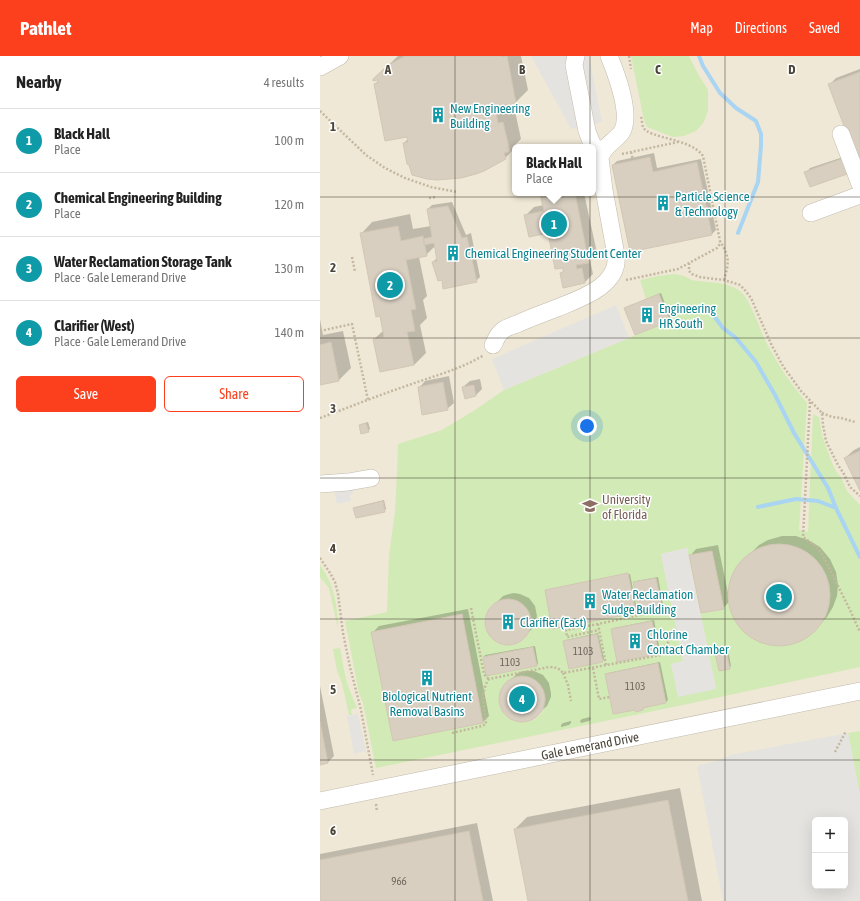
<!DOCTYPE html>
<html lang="en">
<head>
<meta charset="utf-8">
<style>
  :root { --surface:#fff; --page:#f6f6f6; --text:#222; --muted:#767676; --line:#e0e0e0; --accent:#fc3f1d }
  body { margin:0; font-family:"Asap Condensed",sans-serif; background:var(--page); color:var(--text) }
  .controls { position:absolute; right:12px; bottom:12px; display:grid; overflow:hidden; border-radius:6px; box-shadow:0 4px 16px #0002 }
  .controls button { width:36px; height:36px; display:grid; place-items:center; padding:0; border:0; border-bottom:1px solid var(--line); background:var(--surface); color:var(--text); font:20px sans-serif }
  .you { position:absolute; left:267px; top:370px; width:14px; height:14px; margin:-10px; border:3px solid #fff; border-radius:50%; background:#1a73e8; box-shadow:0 0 0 6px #1a73e833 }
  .badge { display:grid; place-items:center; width:26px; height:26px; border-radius:50%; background:var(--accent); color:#fff; font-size:13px; font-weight:700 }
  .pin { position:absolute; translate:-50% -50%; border:2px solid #fff; box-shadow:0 1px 4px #0006 }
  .popup { position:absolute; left:192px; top:88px; width:84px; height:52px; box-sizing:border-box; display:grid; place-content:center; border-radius:6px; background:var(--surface); filter:drop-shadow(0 1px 3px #0005); font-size:13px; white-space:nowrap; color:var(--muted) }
  .popup b { font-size:15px; color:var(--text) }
  .popup::after { content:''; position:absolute; left:50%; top:100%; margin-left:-8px; border:8px solid transparent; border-top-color:var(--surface) }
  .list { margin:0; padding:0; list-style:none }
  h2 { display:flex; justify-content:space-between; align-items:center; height:52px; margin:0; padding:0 16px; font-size:17px }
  h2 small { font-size:13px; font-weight:400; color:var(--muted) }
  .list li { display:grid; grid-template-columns:26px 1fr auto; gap:12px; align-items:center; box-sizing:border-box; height:64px; padding:0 16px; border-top:1px solid var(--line) }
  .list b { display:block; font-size:15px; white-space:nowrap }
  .list p { margin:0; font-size:13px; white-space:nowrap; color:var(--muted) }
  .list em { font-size:13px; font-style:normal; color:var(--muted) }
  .actions { display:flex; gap:8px; padding:12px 16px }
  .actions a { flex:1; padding:9px 0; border:1px solid var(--accent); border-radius:6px; text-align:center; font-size:14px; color:var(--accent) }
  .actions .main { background:var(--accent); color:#fff }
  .map { position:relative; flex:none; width:540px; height:845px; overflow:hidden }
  header { display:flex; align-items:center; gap:24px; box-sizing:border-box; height:56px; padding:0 20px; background:var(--accent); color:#fff }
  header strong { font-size:19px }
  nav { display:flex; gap:22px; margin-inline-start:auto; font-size:14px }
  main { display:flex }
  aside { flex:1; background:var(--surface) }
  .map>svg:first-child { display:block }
  .education { fill:#efe8d6; fill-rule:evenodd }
  .green { fill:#d2eab5; fill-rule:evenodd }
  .parking { fill:#e5e3e0; fill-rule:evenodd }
  .shadow { fill:#0003 }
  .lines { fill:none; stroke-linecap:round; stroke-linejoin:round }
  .stream { stroke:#a9d4f2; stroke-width:4 }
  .building { fill:#d8cfc1; stroke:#d3c7b4 }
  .minor-casing { stroke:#c2bbae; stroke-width:18 }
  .path { stroke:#c4b79f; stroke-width:2.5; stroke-dasharray:2 2; stroke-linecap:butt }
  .minor { stroke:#fff; stroke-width:17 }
  .grid { fill:none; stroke:#4b4439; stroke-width:1; stroke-opacity:0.55 }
  .labels { text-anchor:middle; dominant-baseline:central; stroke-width:3; stroke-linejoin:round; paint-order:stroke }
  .number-label { font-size:11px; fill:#6e675b }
  .culture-label { font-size:13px; fill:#0d838f; stroke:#fff; text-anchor:start }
  .education-label { font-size:13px; fill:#785e54; stroke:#fff; text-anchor:start }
  .street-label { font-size:13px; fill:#4b4439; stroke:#fff }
  .grid-label { font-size:13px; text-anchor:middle; font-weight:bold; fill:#4b4439; stroke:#fff; stroke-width:3; stroke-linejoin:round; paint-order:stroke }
</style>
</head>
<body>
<header>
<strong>Pathlet</strong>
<nav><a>Map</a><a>Directions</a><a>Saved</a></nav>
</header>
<main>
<aside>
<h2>Nearby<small>4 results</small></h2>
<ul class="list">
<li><span class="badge" style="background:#0f9aa8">1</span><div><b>Black Hall</b><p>Place</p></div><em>100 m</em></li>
<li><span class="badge" style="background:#0f9aa8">2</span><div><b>Chemical Engineering Building</b><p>Place</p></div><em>120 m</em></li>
<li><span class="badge" style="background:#0f9aa8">3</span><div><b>Water Reclamation Storage Tank</b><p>Place · Gale Lemerand Drive</p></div><em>130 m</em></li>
<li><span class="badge" style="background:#0f9aa8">4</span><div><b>Clarifier (West)</b><p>Place · Gale Lemerand Drive</p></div><em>140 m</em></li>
</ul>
<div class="actions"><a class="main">Save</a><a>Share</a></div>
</aside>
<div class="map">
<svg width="540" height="845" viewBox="0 0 540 845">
  <rect width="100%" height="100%" fill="#f6f3ec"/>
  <!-- education -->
  <path class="education" d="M0 0H540V845H0ZM195 91H273V137H195ZM495 764H525V830H495Z"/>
  <!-- green -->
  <path class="green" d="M311 0H369L378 18 388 34V54L384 66 376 75 364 80 353 81 327 71 324 64Z
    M355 218C358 219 361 219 364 220 367 221 369 223 372 224 387 227 406 225 420 235 430 242 440 274 446 286 457 307 471 329 487 347L479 474 488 476 493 358 499 361 502 379 512 407 517 417 521 421 527 435 540 449V611L363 649 56 712 43 647 39 637 25 565 67 556 69 499 75 456 77 416 78 388 122 374 155 354 184 334 350 265 339 238 326 243 320 224 338 220ZM453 488C462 488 471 488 479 492 519 510 519 564 481 584 472 589 460 591 449 588 434 585 422 576 414 561 403 539 410 511 430 497 437 492 445 490 453 488ZM367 492 396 633 351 608 363 605 341 498ZM392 495 404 553 381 557 369 500ZM308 518 315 557 232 573 225 534ZM336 522 342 551 319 555 313 526ZM188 543C221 547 216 591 186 589 180 589 174 586 170 581 161 571 163 553 176 546 179 544 183 544 188 543ZM142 558 163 667 73 685 52 576ZM332 565 339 598 298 606 291 573ZM277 578 282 606 249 613 243 585ZM213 591 217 610 166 620 163 601ZM338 607 346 647 323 652V654L316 656 315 654 293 658 285 618ZM202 620C234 624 232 665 204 666 174 668 169 624 202 620Z
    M0 509C14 528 18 550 18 573L9 532 0 521Z
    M20 592 25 619 28 630 37 652 32 653 31 655 32 659H29L22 627 17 615 13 593Z
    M540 675V740L528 677Z"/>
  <!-- parking -->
  <path class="parking" d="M211 0H269L282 66 251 73Z
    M296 249 309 282 184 334 172 303Z
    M11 421 39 429 30 440 31 445 17 448Z
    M367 492 396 633 358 641 351 608 363 605 341 498Z
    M38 658 46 695 34 698 27 660Z
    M528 677 540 740V845H403L377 710 400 704 410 699ZM495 764H525V830H495Z"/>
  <!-- shadow -->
  <path class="shadow" d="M78 0H201L208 34 196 46 188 47 190 56 195 55 201 83 196 88 197 90 185 102 84 87 88 83 87 80 55 28 61 22 54 23Z
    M540 13V109L509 29 516 22Z
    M334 97 337 112 381 103 396 174 392 178 310 194 293 109 297 105Z
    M529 99 534 112 486 117 490 112Z
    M221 137H264L277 197 270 204 273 218 265 226 242 217 244 215 229 176 206 159 214 151 224 149Z
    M132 146 146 179 151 177 160 221 156 225 122 223 113 206 117 202 115 190 106 199 99 201 107 240 103 244 107 262 100 269 106 297 94 309 54 283 64 274 41 178 52 166 90 158 93 173 111 170 108 153 112 149Z
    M341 237 351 263 350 264 307 251Z
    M0 263 3 279 23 275 31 312 19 324 0 328Z
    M129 320 134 347 127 353 99 332 105 325Z
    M160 323 162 333 156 339 145 342 143 331 150 325Z
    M48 366 50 373 48 375 40 370 42 368Z
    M540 391V433L525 402 534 394Z
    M64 444 66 453 64 455 35 452 36 451Z
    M462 480H476L488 484 500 491 510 503 516 516 518 529 517 540 513 551 507 561 494 574 488 579 477 585 466 588H454L443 586 434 581 425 575 418 566 413 556 410 545 403 552 370 500 376 493 398 489 409 542H410V532L413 520 420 508 439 489 448 484Z
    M310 518 317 554 315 556 226 535Z
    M338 521 343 548 341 550 314 527 316 525Z
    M194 537 200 538 209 542 215 550 217 560 216 564 212 573 198 586 188 589 183 588 175 584 168 577 166 572 165 566 166 561 168 555 183 540 189 538Z
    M148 553 169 660 163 666 74 684 53 576 59 570Z
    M334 564 340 595 339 597 292 573 294 572Z
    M278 577 284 603 282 605 244 585 246 584Z
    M215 590 218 607 217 609 164 601 165 599Z
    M408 594 411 610 409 612 397 597 398 595Z
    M340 606 348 644 346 646 324 651 323 653 286 619 288 617Z
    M203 615H214L223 619 229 627 231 637V641L227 650 212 663 207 665H197L189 661 183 655 181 649 180 643 181 638 186 628 198 617Z
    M0 630 14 700 8 706 0 708Z
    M270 661 271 663 269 665 261 667 260 665 262 663Z
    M251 665V667L249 669 241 671V669L243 667Z
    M360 732 382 845H209L195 773 207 761Z
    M157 767 173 845H0V798Z"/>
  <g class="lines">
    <!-- stream -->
    <path class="stream" d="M379 0 383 10 400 37 416 52 436 65 441 78V90L438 126 418 177
      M393 252 394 260 403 272 416 282 436 306 455 339 474 377 508 432 516 452 540 501
      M438 451 476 443 498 445 516 452"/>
  </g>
  <!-- building -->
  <path class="building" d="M85 0H181L182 1 187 0 196 47 175 51 178 67 183 66 190 96 184 97 186 103 164 115 156 118 141 122 117 124 107 123 92 119 89 109 87 108 83 87 88 86 87 81 65 85 54 28 59 26 58 24 53 25V23L67 10Z
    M540 16V112L508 28Z
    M330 101 333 116 377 106 392 179 310 196 292 109Z
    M524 102 530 117 490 131 484 116Z
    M220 137H255L269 207 256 209 257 213 262 212 265 227 243 232 240 217 243 216V212L235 213 228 177 209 181 204 159 224 155Z
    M128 150 142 182 147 181 157 226 123 233 122 224 118 225 112 206 117 205 114 187 104 189 103 183 112 181 107 153Z
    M78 170 81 185 103 180 107 200 86 204 96 253 91 254 95 275 87 276 94 309 60 316 53 283 64 281 60 260 56 261 40 177Z
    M339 238 350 265 315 279 304 252Z
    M11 286 19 325 0 329V289Z
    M123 326 128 354 102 359 98 331Z
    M154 329 156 340 145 343 142 331Z
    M46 367 49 376 41 378 39 369Z
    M540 395V435L524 402Z
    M63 445 65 456 36 462 33 452Z
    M408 539a51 51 0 1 1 102 0a51 51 0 1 1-102 0Z
    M392 495 404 553 381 557 369 499Z
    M308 517 316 557 232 573 225 534Z
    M336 522 342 551 319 555 313 526Z
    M165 566a23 23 0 1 1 46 0a23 23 0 1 1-46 0Z
    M142 558 163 667 73 685 51 576Z
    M332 565 339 598 297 606 291 573Z
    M277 578 283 606 249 613 243 585Z
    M213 591 217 610 166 620 163 601Z
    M406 595 410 613 399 615 395 597Z
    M338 607 346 647 323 652V654L316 656 315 654 293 658 285 618Z
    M179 643a23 23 0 1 1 46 0a23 23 0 1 1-46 0Z
    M0 666 8 707 0 709Z
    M348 744 368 845H208L194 773Z
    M149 775 163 845H0V804Z"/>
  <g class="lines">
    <!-- minor casing -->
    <g class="minor-casing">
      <path id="minor" d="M256 0 254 9 267 75 272 88 281 97
        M0 11 20 0
        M521 78 540 128
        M491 157 540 139
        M173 289C175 286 177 279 181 276 184 272 192 270 197 268 210 262 224 257 237 252 259 243 300 230 296 199L284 134 280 102C283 90 294 86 301 77 313 61 296 17 289 0
        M0 428 28 426 51 422
        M0 745 540 635"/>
    </g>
    <!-- path -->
    <path class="path" d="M309 0 311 13
      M0 55 46 99 65 112 85 122 111 131 137 136
      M321 61C322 64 322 68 323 71 329 83 371 82 383 100L400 185C410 201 409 207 404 224
      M311 96 313 104
      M302 98 358 86
      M109 142 117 141
      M32 201 35 216
      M369 207V215L372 218 380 221 404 224 414 227 420 229 424 233 431 242 452 290 463 310 481 335 502 357 503 369 506 385 518 409 524 418 530 431 540 440
      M306 224 358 213 397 192 400 188V186
      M0 275 32 268 48 344
      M490 346 483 481 497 491 502 498 530 554 540 576
      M502 357 512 361 521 362 535 366
      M0 362C30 351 59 339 89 329 114 320 141 313 164 299
      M0 502 10 517 15 526 18 538 23 577 30 611 41 654 53 719
      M151 552 164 618 166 621 169 623
      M278 568 246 574 247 581 279 574
      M286 609 278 568 352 552
      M273 612 279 643 290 641
      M243 617 248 629 251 645
      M132 677 162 670 166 668C165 653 159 637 169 623L229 611C235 611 239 612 243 617L341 599V596L357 574
      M515 696 526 675
      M56 748 57 756"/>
    <!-- minor -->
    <use href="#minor" class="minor"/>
  </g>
  <!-- grid -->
  <path class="grid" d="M135 0V845M270 0V845M405 0V845M0 141H540M0 282H540M0 422H540M0 563H540M0 704H540"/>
  <!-- icons -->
  <defs>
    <g id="building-bare" transform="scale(1.2)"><path d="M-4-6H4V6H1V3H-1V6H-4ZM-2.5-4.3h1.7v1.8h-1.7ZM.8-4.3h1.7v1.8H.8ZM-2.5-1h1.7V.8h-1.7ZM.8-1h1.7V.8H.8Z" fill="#0f9aa8" stroke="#fff" stroke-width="2.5" paint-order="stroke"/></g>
    <g id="university-bare" transform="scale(1.2)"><path d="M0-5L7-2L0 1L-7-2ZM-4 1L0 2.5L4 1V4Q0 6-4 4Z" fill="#8d6e63" stroke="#fff" stroke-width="2.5" paint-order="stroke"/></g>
  </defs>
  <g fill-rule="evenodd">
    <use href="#building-bare" x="118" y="59"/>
    <use href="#building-bare" x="343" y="147"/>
    <use href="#building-bare" x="133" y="197"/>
    <use href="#building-bare" x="327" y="259"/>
    <use href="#university-bare" x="270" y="450"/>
    <use href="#building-bare" x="270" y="545"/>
    <use href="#building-bare" x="188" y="566"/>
    <use href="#building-bare" x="315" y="585"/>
    <use href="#building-bare" x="107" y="622"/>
  </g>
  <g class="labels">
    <!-- number labels -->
    <g class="number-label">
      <text x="263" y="595">1103</text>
      <text x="190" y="606">1103</text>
      <text x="315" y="630">1103</text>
      <text x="79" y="825">966</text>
    </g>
    <!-- culture labels -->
    <g class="culture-label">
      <text x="130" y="52">New Engineering<tspan x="130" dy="15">Building</tspan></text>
      <text x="355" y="140">Particle Science<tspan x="355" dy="15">&amp; Technology</tspan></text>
      <text x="145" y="197">Chemical Engineering Student Center</text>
      <text x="339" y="252">Engineering<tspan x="339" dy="15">HR South</tspan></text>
      <text x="282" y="538">Water Reclamation<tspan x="282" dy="15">Sludge Building</tspan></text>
      <text x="200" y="566">Clarifier (East)</text>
      <text x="327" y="578">Chlorine<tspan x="327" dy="15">Contact Chamber</tspan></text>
      <text x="107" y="640" text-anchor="middle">Biological Nutrient<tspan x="107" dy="15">Removal Basins</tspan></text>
    </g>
    <!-- education labels -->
    <g class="education-label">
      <text x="282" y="443">University<tspan x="282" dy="15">of Florida</tspan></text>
    </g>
    <!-- street labels -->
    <g class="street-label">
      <text transform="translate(270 690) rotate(-11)">Gale Lemerand Drive</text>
    </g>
  </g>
  <g class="grid-label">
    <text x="68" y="18">A</text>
    <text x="202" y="18">B</text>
    <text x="338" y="18">C</text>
    <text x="472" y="18">D</text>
    <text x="13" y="75">1</text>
    <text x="13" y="216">2</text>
    <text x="13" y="357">3</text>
    <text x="13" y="497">4</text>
    <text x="13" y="638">5</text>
    <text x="13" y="779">6</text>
  </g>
</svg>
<div class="controls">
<button>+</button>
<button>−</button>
</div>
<div class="you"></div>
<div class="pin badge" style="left:234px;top:168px;background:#0f9aa8">1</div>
<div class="popup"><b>Black Hall</b>Place</div>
<div class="pin badge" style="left:70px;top:229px;background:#0f9aa8">2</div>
<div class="pin badge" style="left:459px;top:541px;background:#0f9aa8">3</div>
<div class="pin badge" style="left:202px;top:643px;background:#0f9aa8">4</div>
</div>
</main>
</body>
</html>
